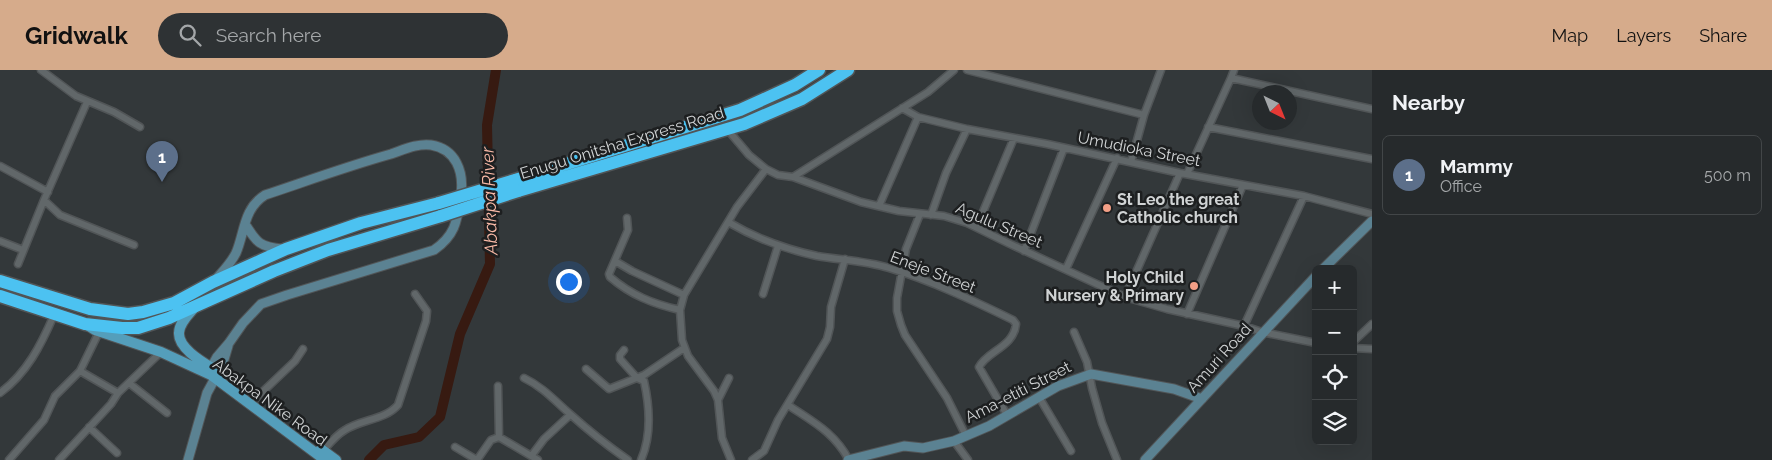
<!DOCTYPE html>
<html lang="en">
<head>
<meta charset="utf-8">
<style>
  :root { --surface:#262a2c; --page:#2e3234; --text:#f1f3f6; --muted:#a4a7a9; --line:#424648; --accent:#d6ab8b }
  body { margin:0; font-family:Raleway,sans-serif; background:var(--page); color:var(--text) }
  .controls { position:absolute; right:15px; bottom:15px; display:grid; overflow:hidden; border-radius:8px; box-shadow:0 5px 20px #0002 }
  .controls button { width:45px; height:45px; display:grid; place-items:center; padding:0; border:0; border-bottom:1px solid var(--line); background:var(--surface); color:var(--text); font:25px sans-serif }
  .compass { position:absolute; left:1252px; top:15px; width:45px; height:45px; border-radius:50%; background:var(--surface); box-shadow:0 5px 20px #0002; rotate:137deg }
  .you { position:absolute; left:568px; top:211px; width:18px; height:18px; margin:-12px; border:4px solid #fff; border-radius:50%; background:#1a73e8; box-shadow:0 0 0 8px #1a73e833 }
  .badge { display:grid; place-items:center; width:32px; height:32px; border-radius:50%; background:var(--accent); color:#fff; font-size:16px; font-weight:700 }
  .pin { position:absolute; translate:-50% -41px; filter:drop-shadow(0 1px 2px #0008) }
  .pin::after { content:''; position:absolute; top:26px; width:18px; height:15px; background:inherit; clip-path:polygon(0 0,100% 0,50% 100%) }
  .list { margin:0; padding:0; list-style:none }
  h2 { display:flex; justify-content:space-between; align-items:center; height:65px; margin:0; padding:0 20px; font-size:21px }
  h2 small { font-size:16px; font-weight:400; color:var(--muted) }
  .list li { display:grid; grid-template-columns:32px 1fr auto; gap:15px; align-items:center; box-sizing:border-box; height:80px; margin:0 10px 10px; padding:0 10px; border:1px solid var(--line); border-radius:8px }
  .list b { display:block; font-size:19px; white-space:nowrap }
  .list p { margin:0; font-size:16px; white-space:nowrap; color:var(--muted) }
  .list em { font-size:16px; font-style:normal; color:var(--muted) }
  .icon { flex:none; width:28px; height:28px; fill:none; stroke:currentColor; stroke-width:2; stroke-linecap:round; stroke-linejoin:round }
  .map { position:relative; flex:none; width:1372px; height:390px; overflow:hidden }
  header { display:flex; align-items:center; gap:30px; box-sizing:border-box; height:70px; padding:0 25px; background:var(--accent); color:#111 }
  header strong { font-size:24px }
  nav { display:flex; gap:28px; margin-inline-start:auto; font-size:18px }
  .search { width:350px; height:45px; background:var(--page); display:flex; align-items:center; gap:12px; box-sizing:border-box; padding:0 18px; border-radius:28px; color:var(--muted); font-size:19px }
  main { display:flex }
  aside { flex:1; background:var(--surface) }
  .map>svg:first-child { display:block }
  .lines { fill:none; stroke-linecap:round; stroke-linejoin:round }
  .river { stroke:#371a11; stroke-width:10 }
  .street-casing { stroke:#515557; stroke-width:9 }
  .secondary-casing { stroke:#515557; stroke-width:11 }
  .primary-casing { stroke:#515557; stroke-width:12 }
  .highway-casing { stroke:#515557; stroke-width:15 }
  .street { stroke:#616769; stroke-width:6 }
  .secondary { stroke:#5b8292; stroke-width:9 }
  .primary { stroke:#549ebb; stroke-width:10 }
  .highway { stroke:#4cc2f1; stroke-width:12 }
  .highway-bridge-casing { stroke:#515557; stroke-width:15; stroke-linecap:butt }
  .highway-bridge { stroke:#4cc2f1; stroke-width:12 }
  .poi-dot { fill:#f39f86; stroke:#1d1f20; stroke-width:2 }
  .labels { text-anchor:middle; dominant-baseline:central; stroke-width:5; stroke-linejoin:round; paint-order:stroke }
  .street-label { font-size:16px; fill:#d0d3d4; stroke:#1d1f20 }
  .poi-label { font-size:16px; font-weight:bold; fill:#d0d3d4; stroke:#1d1f20; text-anchor:start }
  .water-label { font-size:18px; font-style:italic; fill:#f9b9a6; stroke:#1d1f20 }
</style>
</head>
<body>
<header>
<strong>Gridwalk</strong>
<div class="search"><svg class="icon" aria-label="search" viewBox="0 0 24 24"><circle cx="10" cy="10" r="6"/><path d="M15 15l6 6"/></svg>Search here</div>
<nav><a>Map</a><a>Layers</a><a>Share</a></nav>
</header>
<main>
<div class="map">
<svg width="1372" height="390" viewBox="0 0 1372 390">
  <rect width="100%" height="100%" fill="#33383a"/>
  <g class="lines">
    <!-- river -->
    <path class="river" d="M369 390 384 375 419 367 440 347 460 264 490 194 487 55 496 0"/>
    <!-- street casing -->
    <g class="street-casing">
      <path id="street" d="M41 0 76 26 114 42 140 57
        M967 0 1144 45
        M1234 0 1231 8 1372 39
        M902 38 918 47 967 59 1047 74 1180 103 1304 126 1372 144
        M1208 57 1372 89
        M727 59 749 85 766 99 778 105 793 107 861 132 899 141 944 146 967 153 1010 174 1125 227 1167 239 1244 256 1262 262 1316 273
        M1131 92 1144 45 1161 0
        M0 96 48 122
        M1187 104 1231 8
        M793 107 928 22 954 0
        M44 130 60 145 134 175
        M879 136 918 47
        M920 144 906 179 897 228V241L901 255 905 265 947 328 966 366
        M931 145 946 103 967 59
        M627 148 628 160 609 204 610 207C631 225 653 234 680 240
        M728 152C757 169 784 179 817 186 841 190 866 191 889 198 932 211 972 230 1013 250L1016 254C1014 277 987 281 979 297L1007 345
        M977 156 1014 68
        M0 171 23 180
        M1024 181 1064 78
        M615 191 632 201 684 225
        M18 194 44 130 87 32
        M1066 199 1117 88
        M763 224 778 176
        M1125 227 1180 103
        M1187 244 1243 115
        M1244 256 1304 126
        M1074 262 1087 292 1092 318 1102 353 1117 390
        M1353 272 1372 254
        M1353 278 1372 279
        M624 280 620 285V289L637 308 644 311C650 338 652 365 641 390
        M586 299 609 319 644 305 684 278
        M80 301 118 323
        M524 308C543 317 555 331 570 344 589 361 608 376 628 390
        M129 313 167 343
        M498 316 499 367
        M0 323C27 303 41 275 54 245
        M1039 327 1071 381
        M255 329 295 291 303 279
        M718 330 729 308
        M788 335C813 352 834 362 849 390
        M89 357 117 383
        M954 371 968 390
        M455 377 477 390 491 370 499 367 538 390
        M322 382C329 374 336 365 345 360 362 349 385 350 398 335L426 251 427 241 415 224
        M532 385 544 369 570 345
        M9 390 44 350 55 326 80 301 99 262
        M59 390 111 334 118 323 161 282
        M731 390 722 368 718 330 714 321 688 286 682 270 680 240 684 225 737 137 766 99
        M752 390 764 381 778 350 827 269 830 257 831 237 845 189"/>
    </g>
    <!-- secondary casing -->
    <g class="secondary-casing">
      <path id="secondary" d="M245 154C257 173 260 177 283 179
        M1323 199 1372 151
        M211 305 212 296 217 287 229 273 243 253 261 234 287 225 434 180C457 164 457 149 461 124 464 102 456 79 431 75 418 73 403 80 391 84 348 96 307 111 265 125 243 139 245 162 236 183 231 193 224 200 217 208
        M188 390 207 323 213 312 220 303 228 276
        M848 390 904 376 923 378 954 371 989 356 1058 316 1091 304 1174 319 1202 329
        M1145 390 1316 206"/>
    </g>
    <!-- primary casing -->
    <g class="primary-casing">
      <path id="primary" d="M195 237C189 244 179 253 179 263 178 280 208 295 220 303
        M87 255 95 260 161 282 211 305 325 390
        M321 379 336 390"/>
    </g>
    <!-- highway casing -->
    <g class="highway-casing">
      <path id="highway" d="M515 110 740 40 795 15 819 0
        M518 121 744 54 802 29 848 0
        M0 211 90 239 128 244 143 242 174 233 213 212 286 179 361 153 439 133
        M0 226 85 254 122 258H138L169 248 274 201 328 180 441 146"/>
    </g>
    <!-- street -->
    <use href="#street" class="street"/>
    <!-- secondary -->
    <use href="#secondary" class="secondary"/>
    <!-- primary -->
    <use href="#primary" class="primary"/>
    <!-- highway -->
    <use href="#highway" class="highway"/>
    <!-- highway-bridge casing -->
    <g class="highway-bridge-casing">
      <path id="highway-bridge" d="M439 133 515 110
        M441 146 518 121"/>
    </g>
    <!-- highway-bridge -->
    <use href="#highway-bridge" class="highway-bridge"/>
  </g>
  <!-- markers -->
  <g class="poi-dot">
    <circle cx="1107" cy="138" r="5"/>
    <circle cx="1194" cy="216" r="5"/>
  </g>
  <g class="labels">
    <!-- street labels -->
    <g class="street-label">
      <text transform="translate(622 73) rotate(-17)">Enugu Onitsha Express Road</text>
      <text transform="translate(1139 79) rotate(11)">Umudioka Street</text>
      <text transform="translate(999 155) rotate(23)">Agulu Street</text>
      <text transform="translate(933 202) rotate(21)">Eneje Street</text>
      <text transform="translate(1219 288) rotate(-48)">Amuri Road</text>
      <text transform="translate(1018 322) rotate(-27)">Ama-etiti Street</text>
      <text transform="translate(270 332) rotate(36)">Abakpa Nike Road</text>
    </g>
    <!-- poi labels -->
    <g class="poi-label">
      <text x="1117" y="129">St Leo the great<tspan x="1117" dy="18">Catholic church</tspan></text>
      <text x="1184" y="207" text-anchor="end">Holy Child<tspan x="1184" dy="18">Nursery &amp; Primary</tspan></text>
    </g>
    <!-- water labels -->
    <g class="water-label">
      <text transform="translate(489 131) rotate(-92)">Abakpa River</text>
    </g>
  </g>
</svg>
<div class="controls">
<button>+</button>
<button>−</button>
<button><svg class="icon" aria-label="locate" viewBox="0 0 24 24"><circle cx="12" cy="12" r="6"/><path d="M12 2v4M12 18v4M2 12h4M18 12h4"/></svg></button>
<button><svg class="icon" aria-label="layers" viewBox="0 0 24 24"><path d="M12 4l9 5-9 5-9-5zM3 14l9 5 9-5"/></svg></button>
</div>
<svg class="compass" viewBox="-18 -18 36 36"><path d="M0-13l5 13h-10z" fill="#e53935"/><path d="M0 13l5-13h-10z" fill="#a4a7a9"/></svg>
<div class="you"></div>
<div class="pin badge" style="left:162px;top:112px;background:#5c6f8a">1</div>
</div>
<aside>
<h2>Nearby<small></small></h2>
<ul class="list">
<li><span class="badge" style="background:#5c6f8a">1</span><div><b>Mammy</b><p>Office</p></div><em>500 m</em></li>
</ul>
</aside>
</main>
</body>
</html>
